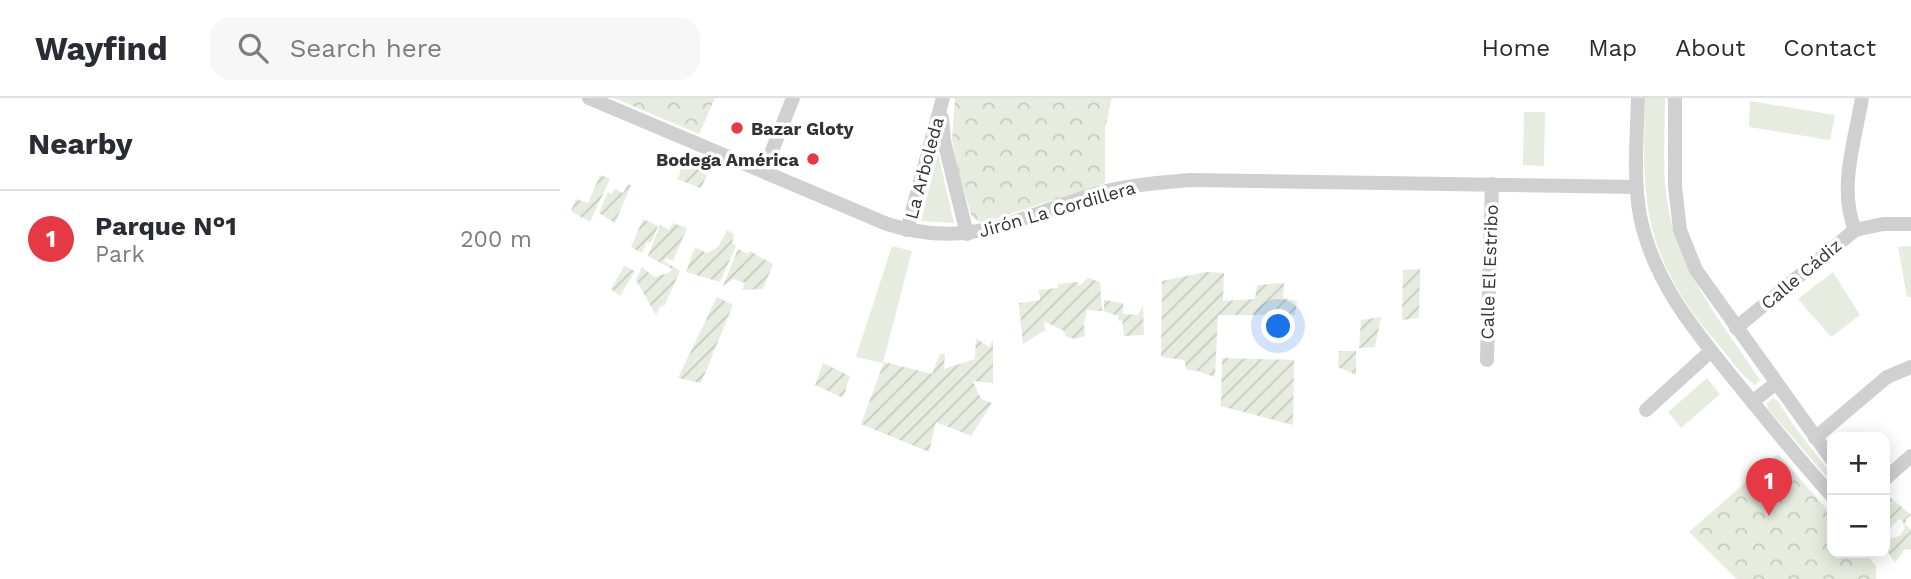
<!DOCTYPE html>
<html lang="en">
<head>
<meta charset="utf-8">
<style>
  :root { --surface:#fff; --page:#f7f7f7; --text:#2b2b33; --muted:#7c7c81; --line:#e1e1e2; --accent:#e63946 }
  body { margin:0; font-family:"Work Sans",sans-serif; background:var(--page); color:var(--text) }
  .controls { position:absolute; right:21px; bottom:21px; display:grid; overflow:hidden; border-radius:14px; box-shadow:0 4px 18px #0003 }
  .controls button { width:63px; height:63px; display:grid; place-items:center; padding:0; border:0; border-bottom:2px solid var(--line); background:var(--surface); color:var(--text); font:35px sans-serif }
  .you { position:absolute; left:719px; top:229px; width:24px; height:24px; margin:-18px; border:5px solid #fff; border-radius:50%; background:#1a73e8; box-shadow:0 0 0 10px #1a73e833 }
  .badge { display:grid; place-items:center; width:46px; height:46px; border-radius:50%; background:var(--accent); color:#fff; font-size:23px; font-weight:700 }
  .pin { position:absolute; translate:-50% -58px; filter:drop-shadow(0 2px 4px #0008) }
  .pin::after { content:''; position:absolute; top:37px; width:24px; height:21px; background:inherit; clip-path:polygon(0 0,100% 0,50% 100%) }
  .list { margin:0; padding:0; list-style:none }
  h2 { display:flex; justify-content:space-between; align-items:center; height:91px; margin:0; padding:0 28px; font-size:30px }
  h2 small { font-size:23px; font-weight:400; color:var(--muted) }
  .list li { display:grid; grid-template-columns:46px 1fr auto; gap:21px; align-items:center; box-sizing:border-box; height:98px; padding:0 28px; border-top:2px solid var(--line) }
  .list b { display:block; font-size:26px; white-space:nowrap }
  .list p { margin:0; font-size:23px; white-space:nowrap; color:var(--muted) }
  .list em { font-size:23px; font-style:normal; color:var(--muted) }
  .icon { flex:none; width:38px; height:38px; fill:none; stroke:currentColor; stroke-width:2; stroke-linecap:round; stroke-linejoin:round }
  .map { position:relative; flex:none; width:1351px; height:481px; overflow:hidden }
  header { display:flex; align-items:center; gap:42px; box-sizing:border-box; height:98px; padding:0 35px; background:var(--surface); border-bottom:2px solid var(--line) }
  header strong { font-size:33px }
  nav { display:flex; gap:38px; margin-inline-start:auto; font-size:24px }
  .search { width:490px; height:63px; background:var(--page); display:flex; align-items:center; gap:18px; box-sizing:border-box; padding:0 24px; border-radius:21px; color:var(--muted); font-size:26px }
  main { display:flex }
  aside { flex:1; background:var(--surface) }
  .map>svg:first-child { display:block }
  .grass { fill:#e6ecdf }
  .park { fill:url(#park-crowns) }
  .garden { fill:url(#garden-furrows) }
  .lines { fill:none; stroke-linecap:round; stroke-linejoin:round }
  .minor { stroke:#d0d0d0; stroke-width:14 }
  .poi-dot { fill:#e63946; stroke:#fff; stroke-width:2.5 }
  .labels { text-anchor:middle; dominant-baseline:central; stroke-width:7; stroke-linejoin:round; paint-order:stroke }
  .poi-label { font-size:18px; font-weight:bold; fill:#333; stroke:#fff; text-anchor:start }
  .street-label { font-size:18px; fill:#333; stroke:#fff }
</style>
</head>
<body>
<header>
<strong>Wayfind</strong>
<div class="search"><svg class="icon" aria-label="search" viewBox="0 0 24 24"><circle cx="10" cy="10" r="6"/><path d="M15 15l6 6"/></svg>Search here</div>
<nav><a>Home</a><a>Map</a><a>About</a><a>Contact</a></nav>
</header>
<main>
<aside>
<h2>Nearby<small></small></h2>
<ul class="list">
<li><span class="badge">1</span><div><b>Parque N°1</b><p>Park</p></div><em>200 m</em></li>
</ul>
</aside>
<div class="map">
<svg width="1351" height="481" viewBox="0 0 1351 481">
  <defs>
    <pattern id="park-crowns" width="20" height="18" patternUnits="userSpaceOnUse" patternTransform="scale(1.75)"><rect width="20" height="18" fill="#e6ecdf"/><path d="M2 6a3 3 0 1 1 6 0M12 15a3 3 0 1 1 6 0" fill="none" stroke="#c6cbc0"/></pattern>
    <pattern id="garden-furrows" width="10" height="10" patternUnits="userSpaceOnUse" patternTransform="scale(1.75)"><rect width="10" height="10" fill="#e6ecdf"/><path d="M-1 1l2-2M0 10L10 0M9 11l2-2" fill="none" stroke="#c6cbc0"/></pattern>
  </defs>
  <rect width="100%" height="100%" fill="#fff"/>
  <!-- grass -->
  <path class="grass" d="M1085 0H1105C1105 34 1102 69 1107 103 1117 171 1161 223 1198 279L1200 282 1195 287C1180 277 1168 257 1156 244 1120 203 1093 156 1087 102 1082 68 1085 34 1085 0Z
    M1190 3 1275 17 1270 42 1189 29Z
    M964 14H985L984 68 963 67Z
    M378 55 394 125 361 123Z
    M332 148 352 153 323 265 296 259Z
    M1351 148V199H1347L1338 149Z
    M1273 174 1300 217 1271 239 1238 201Z
    M1147 280 1160 296 1121 330 1108 314Z
    M1213 300 1218 303 1234 328 1272 377V385L1208 311 1207 305Z"/>
  <!-- park -->
  <path class="park" d="M54 0H155L139 36Z
    M395 0H552L545 30V85L422 125 412 119 400 81 392 41Z
    M1218 356 1272 417V455H1305L1316 468V481H1177L1129 434Z"/>
  <!-- garden -->
  <path class="garden" d="M126 61 143 68 140 74 147 77 141 90 117 81Z
    M40 77 50 81 30 124 11 113 16 101 28 105Z
    M68 86 71 87 55 125 39 115 48 94 52 96 55 91 63 95Z
    M83 121 98 128 91 145 87 144 82 155 71 149Z
    M113 125 127 130 113 163 106 160 104 163 120 173 105 207 99 210 96 217 76 182 82 169 94 179 109 175 112 171 88 158 100 127 109 132Z
    M167 132 174 136 172 145 176 148 160 184 126 174 135 149 147 155 158 149Z
    M178 151 188 156 190 153 213 166 203 191 182 192 185 185 173 181 163 188Z
    M64 168 75 173 60 198 51 191Z
    M860 171 859 220 842 222 843 172Z
    M645 174 664 175 663 203 695 201 697 187 724 185 723 200 737 203 735 217H658L655 279 637 273 627 272 624 262 601 259 602 183Z
    M528 180 540 184 542 213 527 212 524 226 525 238 515 241 505 238 504 233 484 223 485 232 463 246 459 205 480 202 479 192 498 190V186L518 184 519 188Z
    M157 199 173 207 141 285 118 280Z
    M544 202 563 205V216L578 217 583 207 584 237 564 238 562 222 558 223V218L544 213Z
    M821 219 815 249 799 250 801 222Z
    M416 240 429 249 433 242V285L413 283 421 301 432 305 411 338 376 324 369 354 301 326 324 264 372 276 380 256H385L384 271 415 261Z
    M779 253H796V277L778 269Z
    M662 260 734 262 733 327 661 308Z
    M263 265 290 278 283 300 255 287Z
    M1325 395 1351 417 1346 421 1345 427 1351 431V451L1344 452 1335 465 1328 454 1331 440 1340 438 1345 430 1343 424 1339 421 1330 430 1325 427V407L1329 409V406L1325 402Z"/>
  <g class="lines">
    <!-- minor -->
    <path class="minor" d="M29 0 327 126C407 151 451 123 525 99 559 88 594 85 630 82L1077 89
      M1078 0C1077 39 1073 80 1080 118 1094 187 1139 238 1182 291 1212 328 1241 364 1272 398
      M1115 0V88L1120 132 1136 172 1272 362
      M382 20 384 43 407 136
      M204 73 233 0
      M347 132 383 0
      M1295 132C1278 90 1295 43 1302 0
      M1176 230 1295 132 1323 126H1351
      M927 262 932 86
      M1192 304 1215 286
      M1086 312 1151 253
      M1255 340 1327 279 1351 269
      M1325 381 1351 358"/>
  </g>
  <!-- markers -->
  <g class="poi-dot">
    <circle cx="177" cy="30" r="7"/>
    <circle cx="253" cy="61" r="7"/>
  </g>
  <g class="labels">
    <!-- poi labels -->
    <g class="poi-label">
      <text x="191" y="30">Bazar Gloty</text>
      <text x="239" y="61" text-anchor="end">Bodega América</text>
    </g>
    <!-- street labels -->
    <g class="street-label">
      <text transform="translate(364 70) rotate(-75)">La Arboleda</text>
      <text transform="translate(497 111) rotate(-16)">Jirón La Cordillera</text>
      <text transform="translate(929 174) rotate(-88)">Calle El Estribo</text>
      <text transform="translate(1241 176) rotate(-40)">Calle Cádiz</text>
    </g>
  </g>
</svg>
<div class="controls">
<button>+</button>
<button>−</button>
</div>
<div class="you"></div>
<div class="pin badge" style="left:1209px;top:418px">1</div>
</div>
</main>
</body>
</html>
